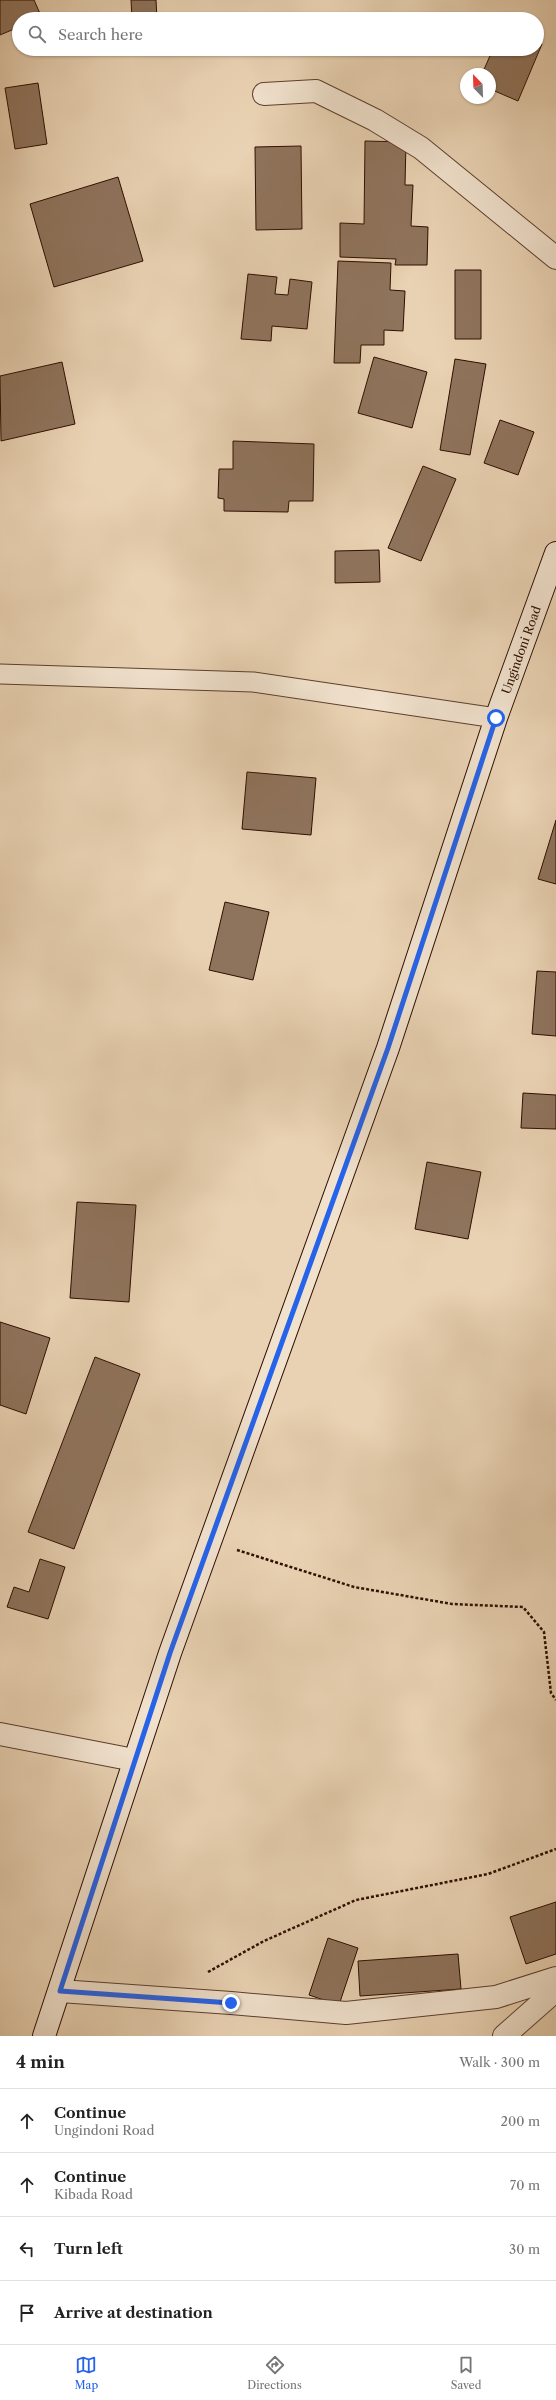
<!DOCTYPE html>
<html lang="en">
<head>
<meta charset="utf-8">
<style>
  :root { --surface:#fff; --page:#f2f2f2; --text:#222; --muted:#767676; --line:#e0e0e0; --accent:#2563eb }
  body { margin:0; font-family:"Libre Caslon Text",serif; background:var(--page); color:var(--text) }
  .compass { position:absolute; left:460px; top:68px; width:36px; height:36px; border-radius:50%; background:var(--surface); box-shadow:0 1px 3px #0004; rotate:337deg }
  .stop { position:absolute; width:12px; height:12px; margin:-9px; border:3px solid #2563eb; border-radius:50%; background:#fff }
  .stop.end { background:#2563eb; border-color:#fff; box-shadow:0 1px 4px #0008 }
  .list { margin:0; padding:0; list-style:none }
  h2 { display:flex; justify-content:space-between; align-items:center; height:52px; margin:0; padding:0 16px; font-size:17px }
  h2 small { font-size:13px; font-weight:400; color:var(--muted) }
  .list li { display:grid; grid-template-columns:26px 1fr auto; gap:12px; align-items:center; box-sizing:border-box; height:64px; padding:0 16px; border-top:1px solid var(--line) }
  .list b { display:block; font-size:15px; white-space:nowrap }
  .list p { margin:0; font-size:13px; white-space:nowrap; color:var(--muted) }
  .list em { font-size:13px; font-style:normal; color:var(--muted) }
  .icon { flex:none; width:22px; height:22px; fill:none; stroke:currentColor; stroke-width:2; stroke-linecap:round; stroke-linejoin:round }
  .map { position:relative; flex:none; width:556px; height:2036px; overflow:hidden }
  .search { position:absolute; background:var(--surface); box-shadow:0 1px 3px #0004; left:12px; right:12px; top:12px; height:44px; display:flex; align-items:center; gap:10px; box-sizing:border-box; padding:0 14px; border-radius:22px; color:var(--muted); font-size:15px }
  .sheet { height:308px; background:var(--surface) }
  nav { display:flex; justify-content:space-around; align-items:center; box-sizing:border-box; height:56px; border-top:1px solid var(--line); background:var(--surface); font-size:11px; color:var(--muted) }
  nav a { display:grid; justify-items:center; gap:2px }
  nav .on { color:var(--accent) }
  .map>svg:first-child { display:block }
  .building { fill:#8f745d; stroke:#2e0e00 }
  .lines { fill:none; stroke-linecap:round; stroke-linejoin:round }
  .lane-casing { stroke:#5d3f2d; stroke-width:21 }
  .street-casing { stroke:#5d3f2d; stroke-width:24 }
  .secondary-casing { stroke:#2e0e00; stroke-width:24 }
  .path { stroke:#2e0e00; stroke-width:2.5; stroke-dasharray:3 2; stroke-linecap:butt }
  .lane { stroke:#f1e2ce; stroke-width:19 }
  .street { stroke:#f1e2ce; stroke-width:22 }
  .secondary { stroke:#f1e2ce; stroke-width:22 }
  .route { stroke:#2563eb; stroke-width:5 }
  .labels { text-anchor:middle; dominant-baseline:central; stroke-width:3; stroke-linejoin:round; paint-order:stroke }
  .street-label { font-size:12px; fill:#2e0e00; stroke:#f1e2ce }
</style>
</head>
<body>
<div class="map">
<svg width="556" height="2036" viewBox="0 0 556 2036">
  <rect width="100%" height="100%" fill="#e9d2b3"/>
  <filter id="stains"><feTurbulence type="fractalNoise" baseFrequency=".005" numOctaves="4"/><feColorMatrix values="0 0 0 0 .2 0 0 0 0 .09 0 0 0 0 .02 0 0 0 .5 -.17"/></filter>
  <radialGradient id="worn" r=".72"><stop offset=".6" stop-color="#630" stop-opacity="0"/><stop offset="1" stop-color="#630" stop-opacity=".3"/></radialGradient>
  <!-- building -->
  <path class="building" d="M0 0H34L42 18 19 19V27L0 35Z
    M131 0H156L157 19H132Z
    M537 42 542 44 518 101 490 89V74H482L493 49H537Z
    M112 49H159V51L113 54Z
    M38 83 47 144 15 149 5 88Z
    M365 141 406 142 405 185H413L411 226 428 227 427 265H395L396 259 340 257V223L364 224Z
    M301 146 302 229 256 230 255 147Z
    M118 177 143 261 54 287 30 204Z
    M338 261 391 263 390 290 405 291 403 331 384 330V345H361L360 363H334Z
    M455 270H481V339H455Z
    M248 274 277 277 275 294 288 295 290 279 312 282 307 329 272 326 271 341 241 339Z
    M374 357 427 372 412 428 358 413Z
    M455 359 486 364 470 455 440 450Z
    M62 362 75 424 1 441 0 376Z
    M500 420 534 432 518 475 484 463Z
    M233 441 314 444 313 501H289L288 512 224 511V499L218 498 219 469H233Z
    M423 466 456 479 421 561 388 548Z
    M379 550 380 582 335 583V551Z
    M247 772 316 778 311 835 242 829Z
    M556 820V884L538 879Z
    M225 902 269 912 253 980 209 970Z
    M537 971 556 972V1036L532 1034Z
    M523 1093 556 1095V1129L521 1128Z
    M427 1162 481 1172 468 1239 415 1229Z
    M77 1202 136 1205 129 1302 70 1298Z
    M0 1322 50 1338 26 1414 0 1405Z
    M95 1357 140 1374 74 1549 28 1532Z
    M40 1559 65 1567 48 1619 7 1607 14 1587 29 1592Z
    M556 1902V1954L526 1964 510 1917Z
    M328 1938 358 1948 339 2005 309 1995Z
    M458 1954 461 1989 360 1996 358 1961Z"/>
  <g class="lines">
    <!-- lane casing -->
    <g class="lane-casing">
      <path id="lane" d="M0 674 253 682 496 718"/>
    </g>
    <!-- street casing -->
    <g class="street-casing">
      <path id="street" d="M264 94 316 91 375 120 421 148 556 258
        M0 1734 134 1760
        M60 1991 231 2003 346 2013 496 1997 556 1978
        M504 2036 556 1990"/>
    </g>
    <!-- secondary casing -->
    <g class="secondary-casing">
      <path id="secondary" d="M44 2036 170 1653 388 1048 496 718 556 553"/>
    </g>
    <!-- path -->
    <path class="path" d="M237 1550 354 1587 452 1604 523 1607 544 1632 551 1693 556 1700
      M208 1972 264 1941 356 1900 488 1874 556 1849"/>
    <!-- lane -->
    <use href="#lane" class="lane"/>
    <!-- street -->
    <use href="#street" class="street"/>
    <!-- secondary -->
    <use href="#secondary" class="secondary"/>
  </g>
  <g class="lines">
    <!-- route -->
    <path class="route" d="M231 2003 60 1991 170 1653 388 1048 496 718"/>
  </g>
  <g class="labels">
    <!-- street labels -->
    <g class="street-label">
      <text transform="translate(521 650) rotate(-70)">Ungindoni Road</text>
    </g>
  </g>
  <rect width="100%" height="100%" filter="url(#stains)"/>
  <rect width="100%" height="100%" fill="url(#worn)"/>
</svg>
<svg class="compass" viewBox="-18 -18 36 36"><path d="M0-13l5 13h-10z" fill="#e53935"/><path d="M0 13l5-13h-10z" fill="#767676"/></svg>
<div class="stop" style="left:496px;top:718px"></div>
<div class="stop end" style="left:231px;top:2003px"></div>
<div class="search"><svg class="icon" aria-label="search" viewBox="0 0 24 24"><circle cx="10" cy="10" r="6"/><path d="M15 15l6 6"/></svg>Search here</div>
</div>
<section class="sheet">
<h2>4 min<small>Walk · 300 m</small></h2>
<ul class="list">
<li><svg class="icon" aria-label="ahead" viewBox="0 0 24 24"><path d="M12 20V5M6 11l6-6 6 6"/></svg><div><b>Continue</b><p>Ungindoni Road</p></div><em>200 m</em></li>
<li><svg class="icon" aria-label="ahead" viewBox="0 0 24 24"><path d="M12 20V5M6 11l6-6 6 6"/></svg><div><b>Continue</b><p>Kibada Road</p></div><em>70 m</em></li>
<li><svg class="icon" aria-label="left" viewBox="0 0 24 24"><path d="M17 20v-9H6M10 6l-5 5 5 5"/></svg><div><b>Turn left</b></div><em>30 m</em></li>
<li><svg class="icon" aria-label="arrive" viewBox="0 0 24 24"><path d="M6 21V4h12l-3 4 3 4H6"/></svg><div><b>Arrive at destination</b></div></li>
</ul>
</section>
<nav>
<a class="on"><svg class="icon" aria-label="map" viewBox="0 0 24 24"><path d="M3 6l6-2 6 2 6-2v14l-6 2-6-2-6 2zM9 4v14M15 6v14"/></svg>Map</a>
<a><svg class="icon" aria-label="directions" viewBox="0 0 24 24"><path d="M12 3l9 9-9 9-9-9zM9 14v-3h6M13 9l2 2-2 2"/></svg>Directions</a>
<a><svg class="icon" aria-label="saved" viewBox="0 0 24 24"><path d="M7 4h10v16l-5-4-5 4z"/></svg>Saved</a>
</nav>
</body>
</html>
